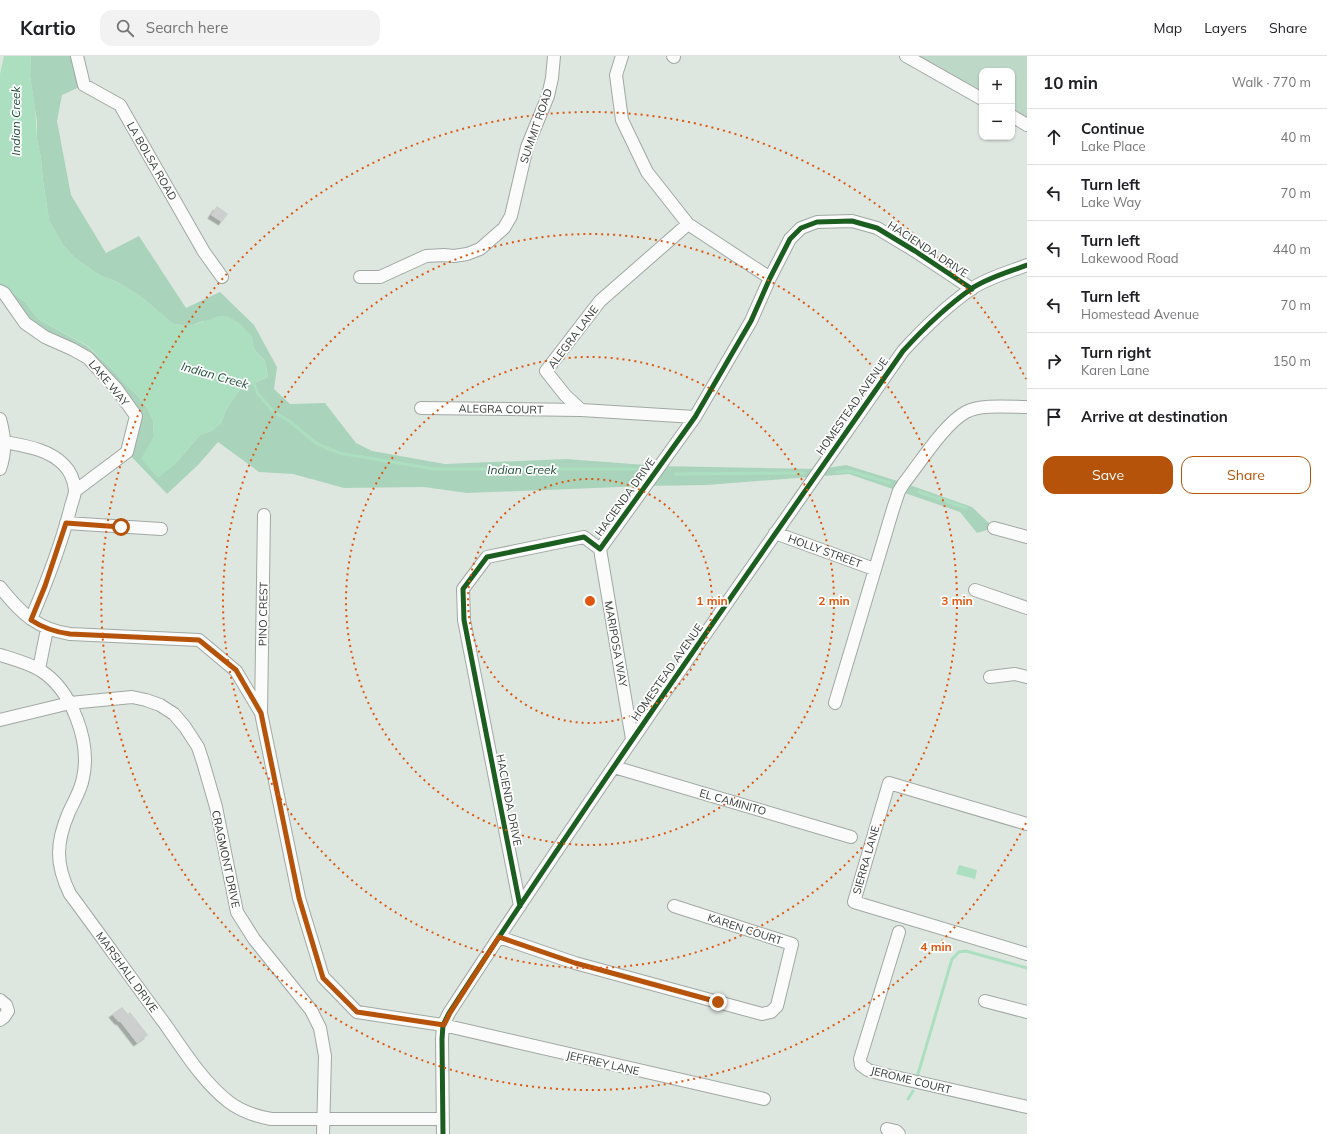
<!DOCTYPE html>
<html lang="en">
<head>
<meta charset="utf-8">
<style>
  :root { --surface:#fff; --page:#f2f2f2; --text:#202124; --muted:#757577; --line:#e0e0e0; --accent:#b45309 }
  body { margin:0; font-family:Mulish,sans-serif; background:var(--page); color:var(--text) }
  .controls { position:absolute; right:12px; top:12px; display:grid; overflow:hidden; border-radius:8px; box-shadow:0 1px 3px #0004 }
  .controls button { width:36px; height:36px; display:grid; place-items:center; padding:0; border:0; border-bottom:1px solid var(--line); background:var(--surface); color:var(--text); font:20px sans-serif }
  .stop { position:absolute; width:12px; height:12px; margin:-9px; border:3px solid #b45309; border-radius:50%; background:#fff }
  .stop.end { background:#b45309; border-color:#fff; box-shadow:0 1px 4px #0008 }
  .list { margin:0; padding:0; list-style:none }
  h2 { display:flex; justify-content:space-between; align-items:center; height:52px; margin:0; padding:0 16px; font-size:17px }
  h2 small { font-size:13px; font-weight:400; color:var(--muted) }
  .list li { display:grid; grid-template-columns:26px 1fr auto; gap:12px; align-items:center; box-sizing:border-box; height:56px; padding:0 16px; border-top:1px solid var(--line) }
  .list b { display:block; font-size:15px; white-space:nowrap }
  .list p { margin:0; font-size:13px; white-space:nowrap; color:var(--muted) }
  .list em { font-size:13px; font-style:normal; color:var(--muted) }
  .actions { display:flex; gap:8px; padding:12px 16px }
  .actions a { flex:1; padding:9px 0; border:1px solid var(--accent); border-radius:12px; text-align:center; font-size:14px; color:var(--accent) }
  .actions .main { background:var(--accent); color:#fff }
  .icon { flex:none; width:22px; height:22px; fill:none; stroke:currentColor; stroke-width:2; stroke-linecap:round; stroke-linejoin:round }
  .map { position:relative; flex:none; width:1027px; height:1078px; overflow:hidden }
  header { display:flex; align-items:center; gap:24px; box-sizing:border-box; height:56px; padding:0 20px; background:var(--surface); border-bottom:1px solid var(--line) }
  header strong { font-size:19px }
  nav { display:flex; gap:22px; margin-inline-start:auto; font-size:14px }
  .search { width:280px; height:36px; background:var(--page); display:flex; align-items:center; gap:10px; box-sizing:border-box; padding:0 14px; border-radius:12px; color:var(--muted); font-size:15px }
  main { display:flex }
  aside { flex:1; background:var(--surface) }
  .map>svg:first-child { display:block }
  .green { fill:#bed8c7 }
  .forest { fill:#a9d4bb }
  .water { fill:#abdfc0 }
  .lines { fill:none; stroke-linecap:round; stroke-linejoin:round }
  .stream { stroke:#abdfc0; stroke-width:3 }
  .building { fill:#cccfce; filter:url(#shadow) }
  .minor-casing { stroke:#a1a8a4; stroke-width:14 }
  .minor { stroke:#fafbfa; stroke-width:12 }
  .cycleway-casing { stroke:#fff; stroke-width:8 }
  .cycleway { stroke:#1b5e20; stroke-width:5 }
  .route { stroke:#b45309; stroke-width:5 }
  .ring { fill:none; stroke:#df570e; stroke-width:2; stroke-dasharray:2 4 }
  .labels { text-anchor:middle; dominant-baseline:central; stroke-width:3.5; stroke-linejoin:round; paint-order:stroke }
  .street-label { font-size:11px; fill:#323935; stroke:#fff }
  .water-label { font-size:12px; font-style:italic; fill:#1b4f35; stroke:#fff }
  .centre { fill:#df570e; stroke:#fff; stroke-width:2 }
  .ring-label { font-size:12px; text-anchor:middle; font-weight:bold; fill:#df570e; stroke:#fff; stroke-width:3.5; stroke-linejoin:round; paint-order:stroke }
</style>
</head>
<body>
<header>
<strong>Kartio</strong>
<div class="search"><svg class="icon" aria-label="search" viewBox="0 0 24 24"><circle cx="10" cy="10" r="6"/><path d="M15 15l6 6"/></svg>Search here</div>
<nav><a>Map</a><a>Layers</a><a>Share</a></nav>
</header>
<main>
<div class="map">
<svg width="1027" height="1078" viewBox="0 0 1027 1078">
  <defs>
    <filter id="shadow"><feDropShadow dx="-3.5" dy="3.5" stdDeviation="0" flood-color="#0004"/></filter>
  </defs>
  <rect width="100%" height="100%" fill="#dde7e0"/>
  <!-- green -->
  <path class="green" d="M917 0H1027V64L1012 55V15H982V38Z"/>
  <!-- forest -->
  <path class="forest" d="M31 0H77L84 29 62 39 57 65 71 139 106 197 139 180 186 252 220 236 254 269 277 311 274 333 290 348 325 347 356 387 372 395 445 408 566 403 659 410 820 413 846 409 904 427 972 451 994 472 977 477 960 456 849 418 707 429 645 430 467 437 424 431 344 432 293 418 259 416 218 386 199 408 167 438 127 396 136 360 88 302 45 281 0 239V227L25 246 38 263 87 290 113 314 124 327 137 339 148 353 153 365 154 380 174 409 200 379 211 375 221 367 227 352 241 332 268 321 265 305 254 293 251 279 203 265 190 270 173 268 139 239 115 225 99 219 75 202 63 189 49 164 43 125 41 103 37 83V66L30 20Z"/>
  <!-- water -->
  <path class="water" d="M4 0H31L30 20 35 51 37 83 41 103 43 125 49 164 63 189 75 202 99 219 115 225 139 239 173 268 190 270 219 260H227L238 266 251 279 254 293 265 305 268 321 241 332 227 352 221 367 211 375 200 379 174 409 158 422 141 403 154 380 153 365 148 353 137 339 124 327 113 314 88 290 38 263 25 246 0 227V18Z
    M959 809 977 814 975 823 956 818Z"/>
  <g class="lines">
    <!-- stream -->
    <path class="stream" d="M249 326 254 328 258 338 274 356 289 365 316 387 339 397 434 413H636
      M837 416 850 415 890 427
      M675 418 804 417
      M919 436 966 452
      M918 1018 952 903 959 896 966 895 1027 912
      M908 1043 913 1035"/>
  </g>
  <!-- building -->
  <path class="building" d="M217 150 228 158 222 166 211 159Z
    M122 951 128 958 130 956 148 979 137 987 120 965 119 966 112 958Z"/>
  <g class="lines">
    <!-- minor casing -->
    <g class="minor-casing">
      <path id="minor" d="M77 0 84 29 120 49 204 196 222 221
        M622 0 616 19 622 64 647 116 688 168 770 222
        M673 0 674 1
        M906 0 982 43
        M1012 60 1027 69
        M360 221H380L426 200 444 199 454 200 467 198 480 193 504 172 511 160 527 91 548 40 552 22 554 0
        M0 235 4 237 25 267 45 281 72 293 88 302 116 332 136 360 127 396 75 435
        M421 352 581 354 695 361
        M581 354 565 339 546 315 600 245 688 168
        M0 363C5 381 6 396 0 413
        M5 386C25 390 49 393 64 409 70 415 74 425 75 434 75 440 71 448 70 454 60 492 46 528 31 563
        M66 467 161 473
        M994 472 1027 481
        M775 477 874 513
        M600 493 632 683
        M0 531C20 556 36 573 70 578L199 584 236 615 261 657 299 842 323 921 357 956 443 969 764 1043
        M975 534 1027 552
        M0 599C13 603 28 607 40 614 72 634 91 686 83 722 81 734 74 745 69 756 56 786 55 808 70 838 102 881 133 925 165 968 184 995 203 1026 229 1046 242 1056 255 1060 271 1063H443
        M39 613 47 573
        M990 621 1015 618 1027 621
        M835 647 893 453 899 435 904 427C920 407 945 367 966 356 981 348 1010 351 1027 351
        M261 657 264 459
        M0 664 70 647 132 641 146 644 160 649 174 658 185 671 198 691 203 706 216 751 237 856 254 883 311 954 320 972 325 1000 323 1078
        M614 711 851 781
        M1027 768 889 727 854 846 1027 898
        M520 850 464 564 463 533 487 501 584 481 600 493 695 361 751 265 770 222 790 183 801 172 817 166 852 165 877 172 915 195 972 233
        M899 876 860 1003 861 1009 868 1014 882 1018 1027 1051
        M499 881 575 907 762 958 771 956 777 950 792 888 674 850
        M0 944 6 949 8 955 4 961 0 964
        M985 945 1027 956
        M887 1073 896 1075 899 1078
        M443 1078 442 983 443 969 449 957C595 733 750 514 903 295 923 273 947 250 971 233 987 222 1009 216 1027 209"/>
    </g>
    <!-- minor -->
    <use href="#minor" class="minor"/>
    <!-- cycleway casing -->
    <g class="cycleway-casing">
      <path id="cycleway" d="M520 850 464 564 463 533 487 501 584 481 600 493 695 361 751 265 770 222 790 183 801 172 817 166 852 165 877 172 915 195 972 233
        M443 1078 442 983 443 969 449 957C595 733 750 514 903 295 923 273 947 250 971 233 987 222 1009 216 1027 209"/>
    </g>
    <!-- cycleway -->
    <use href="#cycleway" class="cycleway"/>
  </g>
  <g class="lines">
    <!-- route -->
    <path class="route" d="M121 471 66 467 45 530 31 564C43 572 55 576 70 578L199 584 236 614 261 657 299 842 323 922 357 956 444 969 450 957 499 881 575 907 718 946"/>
  </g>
  <!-- distance rings -->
  <g class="ring">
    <circle cx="590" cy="545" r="122"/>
    <circle cx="590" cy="545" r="244"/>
    <circle cx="590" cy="545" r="367"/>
    <path d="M1026 767A489 489 0 1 1 1026 323"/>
  </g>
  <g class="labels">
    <!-- street labels -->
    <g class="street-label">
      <text transform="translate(536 70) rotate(-71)">SUMMIT ROAD</text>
      <text transform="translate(152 105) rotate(60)">LA BOLSA ROAD</text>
      <text transform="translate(928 193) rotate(33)">HACIENDA DRIVE</text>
      <text transform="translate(573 281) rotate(-53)">ALEGRA LANE</text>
      <text transform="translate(109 327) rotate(50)">LAKE WAY</text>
      <text transform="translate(852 350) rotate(-55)">HOMESTEAD AVENUE</text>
      <text transform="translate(501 353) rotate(1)">ALEGRA COURT</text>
      <text transform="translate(625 441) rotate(-54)">HACIENDA DRIVE</text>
      <text transform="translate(825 495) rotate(20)">HOLLY STREET</text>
      <text transform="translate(263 558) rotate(-89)">PINO CREST</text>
      <text transform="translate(616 588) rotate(80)">MARIPOSA WAY</text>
      <text transform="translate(667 616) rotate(-55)">HOMESTEAD AVENUE</text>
      <text transform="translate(509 744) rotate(79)">HACIENDA DRIVE</text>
      <text transform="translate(733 746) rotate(16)">EL CAMINITO</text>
      <text transform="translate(226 803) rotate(78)">CRAGMONT DRIVE</text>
      <text transform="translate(866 804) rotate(-74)">SIERRA LANE</text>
      <text transform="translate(745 873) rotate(18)">KAREN COURT</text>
      <text transform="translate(127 916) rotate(54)">MARSHALL DRIVE</text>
      <text transform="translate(603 1007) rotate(13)">JEFFREY LANE</text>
      <text transform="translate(911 1024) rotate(14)">JEROME COURT</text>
    </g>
    <!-- water labels -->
    <g class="water-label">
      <text transform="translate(15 65) rotate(-90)">Indian Creek</text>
      <text transform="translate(215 319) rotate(16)">Indian Creek</text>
      <text x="522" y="413">Indian Creek</text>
    </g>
  </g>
  <circle cx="590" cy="545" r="6" class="centre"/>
  <g class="ring-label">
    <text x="712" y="549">1 min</text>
    <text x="834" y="549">2 min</text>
    <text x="957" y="549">3 min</text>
    <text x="936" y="895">4 min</text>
  </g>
</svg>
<div class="controls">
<button>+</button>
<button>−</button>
</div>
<div class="stop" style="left:121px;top:471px"></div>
<div class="stop end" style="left:718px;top:946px"></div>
</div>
<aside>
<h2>10 min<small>Walk · 770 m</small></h2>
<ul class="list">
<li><svg class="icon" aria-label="ahead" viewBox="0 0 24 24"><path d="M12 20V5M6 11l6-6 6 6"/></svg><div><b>Continue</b><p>Lake Place</p></div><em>40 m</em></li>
<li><svg class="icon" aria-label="left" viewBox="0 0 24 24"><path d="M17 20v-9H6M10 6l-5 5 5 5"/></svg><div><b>Turn left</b><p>Lake Way</p></div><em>70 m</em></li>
<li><svg class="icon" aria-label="left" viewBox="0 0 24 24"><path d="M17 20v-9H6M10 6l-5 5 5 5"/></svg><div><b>Turn left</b><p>Lakewood Road</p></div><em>440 m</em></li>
<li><svg class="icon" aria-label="left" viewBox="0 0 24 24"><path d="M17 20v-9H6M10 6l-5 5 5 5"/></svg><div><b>Turn left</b><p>Homestead Avenue</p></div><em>70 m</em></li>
<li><svg class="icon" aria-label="right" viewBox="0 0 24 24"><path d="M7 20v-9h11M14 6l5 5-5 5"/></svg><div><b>Turn right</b><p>Karen Lane</p></div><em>150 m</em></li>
<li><svg class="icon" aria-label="arrive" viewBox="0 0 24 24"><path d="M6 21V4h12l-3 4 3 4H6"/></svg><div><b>Arrive at destination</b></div></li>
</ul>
<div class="actions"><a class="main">Save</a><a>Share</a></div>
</aside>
</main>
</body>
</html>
